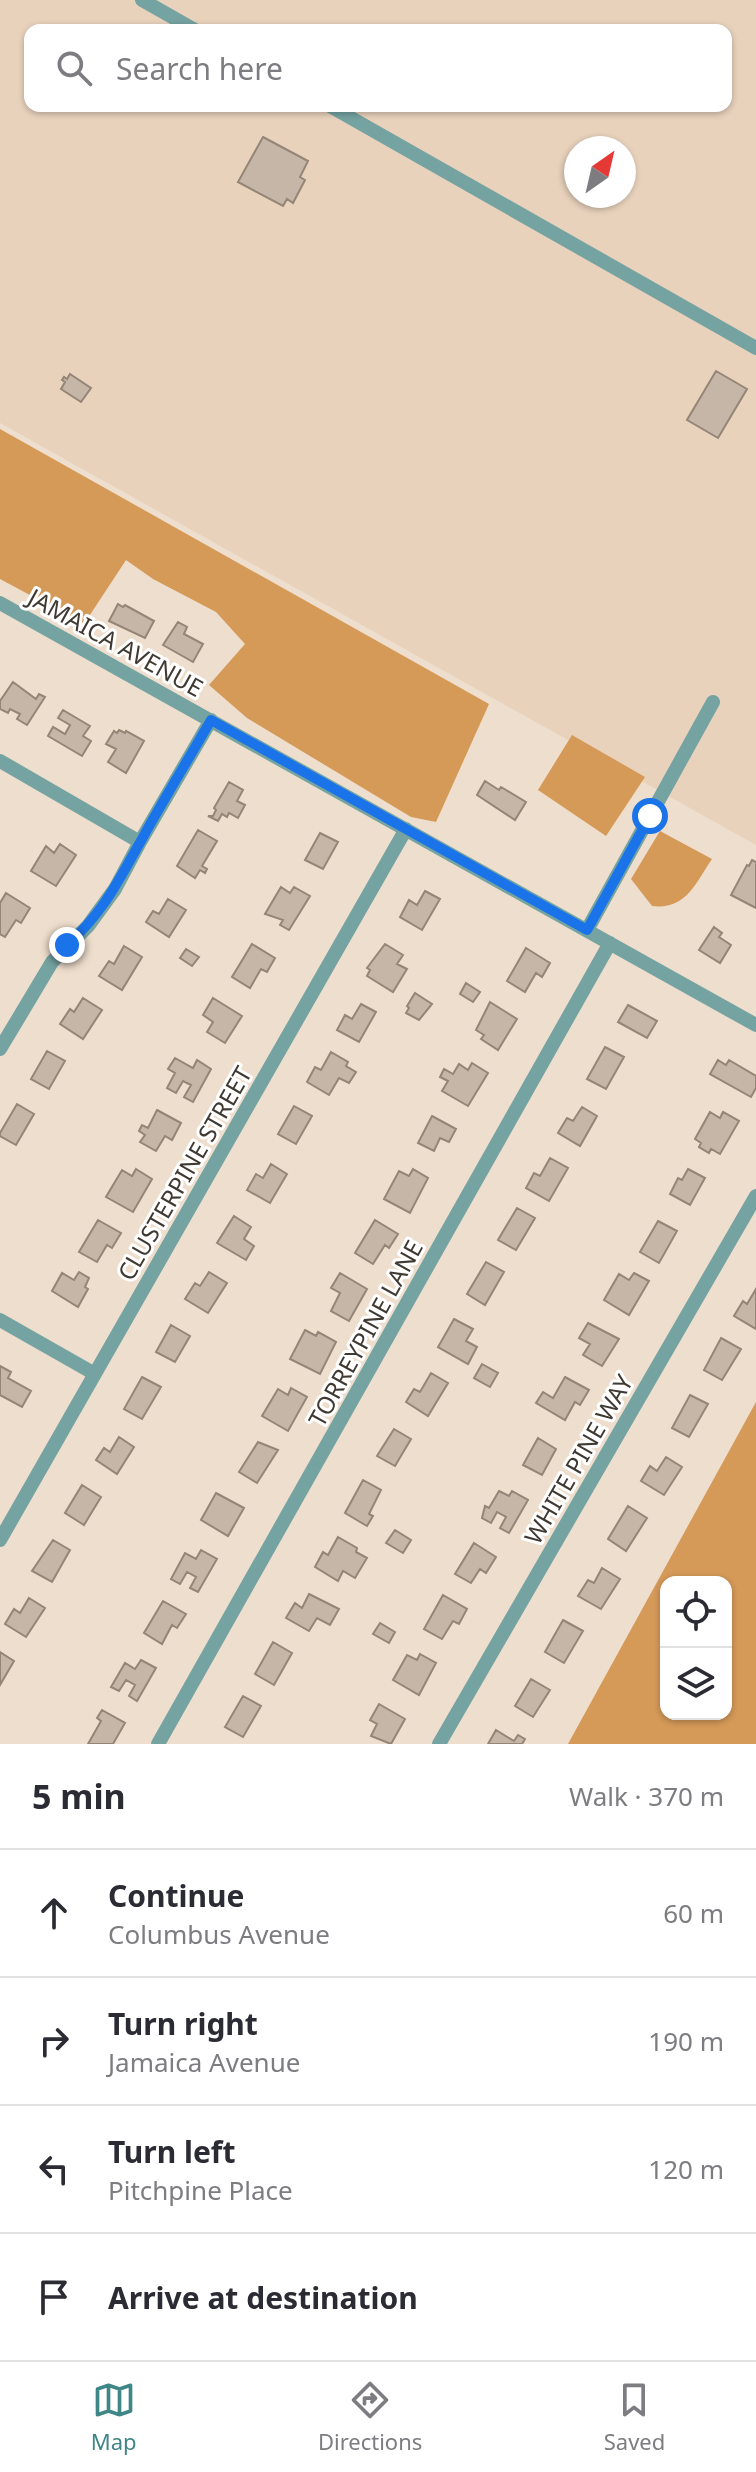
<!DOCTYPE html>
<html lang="en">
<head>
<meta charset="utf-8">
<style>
  :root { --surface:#fff; --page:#f2f2f3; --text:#2b2b33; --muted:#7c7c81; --line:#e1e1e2; --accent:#3f8786 }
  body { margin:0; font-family:"Noto Sans",sans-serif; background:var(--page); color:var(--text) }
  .controls { position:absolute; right:24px; bottom:24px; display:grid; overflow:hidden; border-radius:16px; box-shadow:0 2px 6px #0004 }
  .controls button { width:72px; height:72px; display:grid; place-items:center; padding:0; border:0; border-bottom:2px solid var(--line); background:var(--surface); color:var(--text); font:40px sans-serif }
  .compass { position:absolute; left:564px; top:136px; width:72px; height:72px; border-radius:50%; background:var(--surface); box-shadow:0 2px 6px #0004; rotate:34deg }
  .stop { position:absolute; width:24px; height:24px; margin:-18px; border:6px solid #1a73e8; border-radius:50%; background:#fff }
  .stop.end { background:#1a73e8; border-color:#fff; box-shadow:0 2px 8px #0008 }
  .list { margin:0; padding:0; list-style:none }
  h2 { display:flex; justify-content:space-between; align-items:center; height:104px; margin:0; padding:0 32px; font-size:34px }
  h2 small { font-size:26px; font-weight:400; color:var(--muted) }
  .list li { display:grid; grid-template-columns:52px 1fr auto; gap:24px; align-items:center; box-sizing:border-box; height:128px; padding:0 32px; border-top:2px solid var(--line) }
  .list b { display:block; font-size:30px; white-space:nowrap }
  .list p { margin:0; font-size:26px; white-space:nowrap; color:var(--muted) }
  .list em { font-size:26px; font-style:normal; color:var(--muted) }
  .icon { flex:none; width:44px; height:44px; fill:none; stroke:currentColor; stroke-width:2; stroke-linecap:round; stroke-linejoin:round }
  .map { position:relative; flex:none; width:756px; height:1744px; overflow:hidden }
  .search { position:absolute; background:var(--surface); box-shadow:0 2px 6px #0004; left:24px; right:24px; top:24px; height:88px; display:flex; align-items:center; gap:20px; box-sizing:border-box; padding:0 28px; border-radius:16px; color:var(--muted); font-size:30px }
  .sheet { height:616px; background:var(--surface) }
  nav { display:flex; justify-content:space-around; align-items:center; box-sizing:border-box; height:112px; border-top:2px solid var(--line); background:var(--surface); font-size:22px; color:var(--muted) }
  nav a { display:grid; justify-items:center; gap:4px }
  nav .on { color:var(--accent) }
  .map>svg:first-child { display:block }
  .built { fill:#e8d2bc; fill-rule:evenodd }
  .forest { fill:#d59958; fill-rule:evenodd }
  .building { fill:#c6b6a7; stroke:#948576; stroke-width:2 }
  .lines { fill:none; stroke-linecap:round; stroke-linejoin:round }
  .street { stroke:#75a3a2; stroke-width:14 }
  .route { stroke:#1a73e8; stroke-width:10 }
  .labels { text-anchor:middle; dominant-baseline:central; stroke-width:6; stroke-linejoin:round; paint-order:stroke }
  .street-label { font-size:24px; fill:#3f3932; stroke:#fff }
</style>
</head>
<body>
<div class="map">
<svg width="756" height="1744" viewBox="0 0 756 1744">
  <rect width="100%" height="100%" fill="#eedecd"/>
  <!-- built -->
  <path class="built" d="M0 0H756V845L0 423ZM30 30H726V106H30ZM576 148H624V196H576Z"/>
  <!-- forest -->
  <path class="forest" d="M0 429 489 704 436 822 411 817 247 718 209 685 245 644 216 612 153 579 126 560 84 624 0 579Z
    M572 735 645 777 606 836 538 790Z
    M660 831 712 859C695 884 686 910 652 906L631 879Z
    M756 1402V1744H568ZM666 1582H726V1714H666Z"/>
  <!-- building -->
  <path class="building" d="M263 137 308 161 300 177 305 180 293 203 287 199 283 206 238 182Z
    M716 371 747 389 718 438 687 420Z
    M70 374 91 388 81 402 61 389 65 382 62 380 64 377 67 379Z
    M118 604 123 607 125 605 154 621 145 638 109 621Z
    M178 622 187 627 184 634 203 644 193 662 163 645Z
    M13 682 36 699 39 694 45 697 27 725 17 719 20 714 10 709 8 713 0 709V701Z
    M63 710 90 726 83 736 91 741 82 756 48 736 53 727 65 734 70 725 58 718Z
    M119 730 125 733 126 731 144 741 126 773 108 762 116 749 106 744 114 731 117 733Z
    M485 781 499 790 501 787 526 802 515 820 477 795Z
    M229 782 243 790 237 801 245 805 238 818 229 813 227 817 222 814 218 821 208 816H213L216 810 214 808Z
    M198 830 217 841 202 866 207 869 205 873 200 870 195 878 177 866Z
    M320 833 338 842 323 869 305 860Z
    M60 844 76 855 56 886 31 871 46 846 54 853Z
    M752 860 756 862V908L731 895 747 865 749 866Z
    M281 887 290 893 294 887 310 896 289 930 280 925 283 920 265 914Z
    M425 891 440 899 422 930 400 917 409 900 417 905Z
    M6 893 30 908 21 923 16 920 5 937 0 934V903Z
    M168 899 186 910 169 937 146 922 153 911 159 914Z
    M714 927 722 933 719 937 731 945 720 963 699 950Z
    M252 944 275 958 267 972 261 969 250 988 232 977Z
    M385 944 403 955 397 964 407 969 393 992 367 976 370 970 367 968Z
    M124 946 142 957 122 990 99 976 109 961 114 964Z
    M526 948 550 963 542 977 536 973 525 992 507 981Z
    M186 949 199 957 192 966 180 958Z
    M466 983 480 992 473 1002 460 994Z
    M415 993 432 1004 419 1020 406 1013 409 1008 407 1006Z
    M83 998 102 1010 83 1039 60 1024 70 1009 74 1012Z
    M213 998 242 1016 225 1043 207 1032 213 1022 203 1015Z
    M490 1002 517 1019 498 1050 481 1039 484 1035 476 1030Z
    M361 1004 376 1012 359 1042 337 1030 345 1015 352 1019Z
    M628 1005 657 1021 647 1038 618 1022Z
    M605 1047 624 1057 606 1089 587 1079Z
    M47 1051 65 1061 49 1089 31 1079Z
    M331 1052 348 1062 346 1066 356 1072 349 1083 339 1078 329 1095 307 1082 315 1067 321 1070Z
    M175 1058 193 1068 197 1060 211 1069 193 1102 184 1097 191 1085 183 1081 176 1093 167 1088 175 1073 168 1069Z
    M718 1060 726 1065 729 1060 756 1076V1088L751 1097 710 1074Z
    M472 1063 488 1073 468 1106 442 1091 448 1081 440 1077 444 1069 453 1074 459 1064 468 1070Z
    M17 1104 34 1114 16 1145 0 1136V1133Z
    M294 1106 312 1116 296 1144 278 1134Z
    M582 1107 597 1116 580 1146 558 1133 567 1118 573 1121Z
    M157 1110 181 1123 172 1140 165 1136 156 1151 140 1142 145 1135 139 1131 142 1125 148 1128Z
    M710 1112 720 1118 723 1112 739 1121 720 1154 711 1149 709 1153 699 1147 701 1143 695 1139Z
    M432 1116 456 1129 449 1142 440 1138 434 1151 418 1143Z
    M550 1158 568 1168 549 1201 526 1188 534 1173 540 1176Z
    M271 1164 287 1174 270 1203 247 1190 256 1174 263 1178Z
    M136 1169 152 1179 133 1212 106 1197 122 1170 132 1176Z
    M413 1169 428 1178 410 1213 384 1199 399 1171 409 1176Z
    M688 1169 705 1178 690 1205 670 1194 678 1178 682 1180Z
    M517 1208 535 1218 516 1250 498 1240Z
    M234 1216 251 1227 244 1239 254 1246 246 1260 217 1243Z
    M98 1220 121 1233 112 1248 107 1245 97 1262 79 1252Z
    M375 1220 398 1234 389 1248 385 1245 373 1264 355 1253Z
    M658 1221 677 1231 659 1263 640 1252Z
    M486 1262 504 1272 485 1305 467 1294Z
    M79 1272 89 1278 85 1287 88 1289 78 1307 52 1291 62 1273 74 1280Z
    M209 1272 227 1283 208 1313 185 1299 195 1283 200 1286Z
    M340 1273 367 1289 349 1321 331 1311 340 1293 331 1288Z
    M634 1273 649 1281 629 1315 604 1300 619 1274 629 1280Z
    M756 1289V1329L734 1316 743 1301 747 1304Z
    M454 1319 473 1329 466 1341 477 1347 468 1364 438 1347Z
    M588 1323 619 1339 602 1366 583 1355 590 1344 579 1338Z
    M171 1325 190 1336 175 1362 156 1352Z
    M305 1330 316 1336 318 1332 336 1342 320 1374 290 1359Z
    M721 1338 741 1349 722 1380 704 1370Z
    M482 1364 498 1373 490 1387 474 1378Z
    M0 1366 11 1372 8 1378 31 1391 22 1407 0 1395Z
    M431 1373 448 1383 428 1416 406 1402 414 1389 420 1392Z
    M142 1377 161 1387 142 1419 124 1409Z
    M565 1377 589 1390 580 1405 575 1402 565 1420 536 1403 543 1392 553 1398Z
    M291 1388 307 1397 288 1431 262 1416 278 1389 288 1395Z
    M690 1395 708 1404 689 1437 672 1428Z
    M394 1429 411 1439 395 1466 377 1456Z
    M119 1437 134 1447 117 1474 96 1460 104 1448 110 1452Z
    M538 1438 556 1449 542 1475 523 1465Z
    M258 1442 278 1450 257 1483 239 1472Z
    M666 1457 682 1467 664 1495 641 1481 650 1466 657 1471Z
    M363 1480 381 1490 369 1514 373 1516 367 1526 345 1513Z
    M82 1485 101 1497 84 1525 65 1513Z
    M499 1491 509 1496 512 1491 528 1500 509 1533 500 1528 506 1517 497 1512 491 1523 482 1518 485 1506 489 1508Z
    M216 1493 244 1508 228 1536 201 1520Z
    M628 1506 647 1518 626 1551 608 1539Z
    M395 1530 411 1540 403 1553 386 1543Z
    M338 1537 357 1548 356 1552 367 1558 355 1578 343 1571 338 1581 315 1567 323 1552 328 1555Z
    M53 1540 70 1550 52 1582 32 1571Z
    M474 1543 496 1557 486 1573 480 1569 471 1583 455 1574Z
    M201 1550 217 1559 198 1592 190 1588 196 1577 187 1572 180 1584 171 1579 185 1553 196 1559Z
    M602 1568 620 1579 601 1609 578 1596 588 1580 594 1583Z
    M309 1594 339 1609 330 1625 317 1618 309 1631 286 1618 295 1603 302 1608Z
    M443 1595 467 1609 459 1624 453 1621 442 1639 424 1629Z
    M29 1598 45 1608 26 1637 5 1624 14 1609 20 1613Z
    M163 1601 186 1614 177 1628 172 1625 162 1644 144 1633Z
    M563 1620 583 1631 564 1663 545 1652Z
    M380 1623 395 1632 389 1643 373 1634Z
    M273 1642 292 1653 274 1685 255 1674Z
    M0 1652 14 1661 0 1685Z
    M420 1654 436 1663 419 1695 393 1680 407 1655 417 1660Z
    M141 1660 156 1668 137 1701 129 1696 135 1685 126 1680 119 1691 111 1687 125 1663 135 1669Z
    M531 1679 550 1690 533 1717 515 1706Z
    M243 1696 261 1706 243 1737 225 1727Z
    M379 1704 405 1719 391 1744 371 1736 377 1724 370 1720Z
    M102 1710 125 1723 113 1744H88L101 1721 97 1718Z
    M496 1730 514 1741 518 1735 525 1739 522 1744H488Z"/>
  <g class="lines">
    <!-- street -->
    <path class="street" d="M142 0 195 30
      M330 106 756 348
      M0 603 756 1025
      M0 761 140 842
      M587 930 713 702
      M0 1049 52 962 88 926 115 889 140 842 211 720
      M0 1320 95 1374
      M0 1540 406 829
      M158 1744 610 943
      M439 1744 756 1196"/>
  </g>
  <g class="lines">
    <!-- route -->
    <path class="route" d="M67 945C104 912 118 881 142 839 164 799 188 760 211 720L587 930 650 816"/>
  </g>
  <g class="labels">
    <!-- street labels -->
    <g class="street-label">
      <text transform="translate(116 642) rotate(29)">JAMAICA AVENUE</text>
      <text transform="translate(184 1173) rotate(-60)">CLUSTERPINE STREET</text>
      <text transform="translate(365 1333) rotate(-61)">TORREYPINE LANE</text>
      <text transform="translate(578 1459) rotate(-60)">WHITE PINE WAY</text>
    </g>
  </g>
</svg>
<div class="controls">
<button><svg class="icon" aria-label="locate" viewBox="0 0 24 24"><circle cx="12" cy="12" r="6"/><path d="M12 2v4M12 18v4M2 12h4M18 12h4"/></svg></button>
<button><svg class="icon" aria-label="layers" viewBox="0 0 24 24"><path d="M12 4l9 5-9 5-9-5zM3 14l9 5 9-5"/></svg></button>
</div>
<svg class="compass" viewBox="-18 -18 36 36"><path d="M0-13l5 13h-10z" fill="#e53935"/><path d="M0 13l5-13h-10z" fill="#7c7c81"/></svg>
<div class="stop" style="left:650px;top:816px"></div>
<div class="stop end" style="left:67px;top:945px"></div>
<div class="search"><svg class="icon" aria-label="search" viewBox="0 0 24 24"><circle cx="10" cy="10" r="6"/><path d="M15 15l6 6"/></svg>Search here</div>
</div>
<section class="sheet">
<h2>5 min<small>Walk · 370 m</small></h2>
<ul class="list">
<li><svg class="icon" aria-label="ahead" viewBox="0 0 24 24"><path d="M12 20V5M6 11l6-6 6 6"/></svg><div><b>Continue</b><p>Columbus Avenue</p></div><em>60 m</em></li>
<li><svg class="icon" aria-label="right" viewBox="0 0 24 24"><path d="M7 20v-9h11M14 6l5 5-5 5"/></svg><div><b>Turn right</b><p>Jamaica Avenue</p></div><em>190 m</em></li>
<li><svg class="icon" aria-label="left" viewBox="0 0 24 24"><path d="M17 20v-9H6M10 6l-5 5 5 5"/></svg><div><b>Turn left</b><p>Pitchpine Place</p></div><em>120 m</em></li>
<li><svg class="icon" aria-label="arrive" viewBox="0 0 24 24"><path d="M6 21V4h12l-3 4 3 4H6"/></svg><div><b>Arrive at destination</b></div></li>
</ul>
</section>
<nav>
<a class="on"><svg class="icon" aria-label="map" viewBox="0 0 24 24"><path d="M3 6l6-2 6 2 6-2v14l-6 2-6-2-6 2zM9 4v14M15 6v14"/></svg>Map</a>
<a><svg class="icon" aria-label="directions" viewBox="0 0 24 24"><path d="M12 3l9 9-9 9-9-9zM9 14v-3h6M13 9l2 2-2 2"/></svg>Directions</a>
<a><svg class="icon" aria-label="saved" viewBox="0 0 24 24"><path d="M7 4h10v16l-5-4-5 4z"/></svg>Saved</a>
</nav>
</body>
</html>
